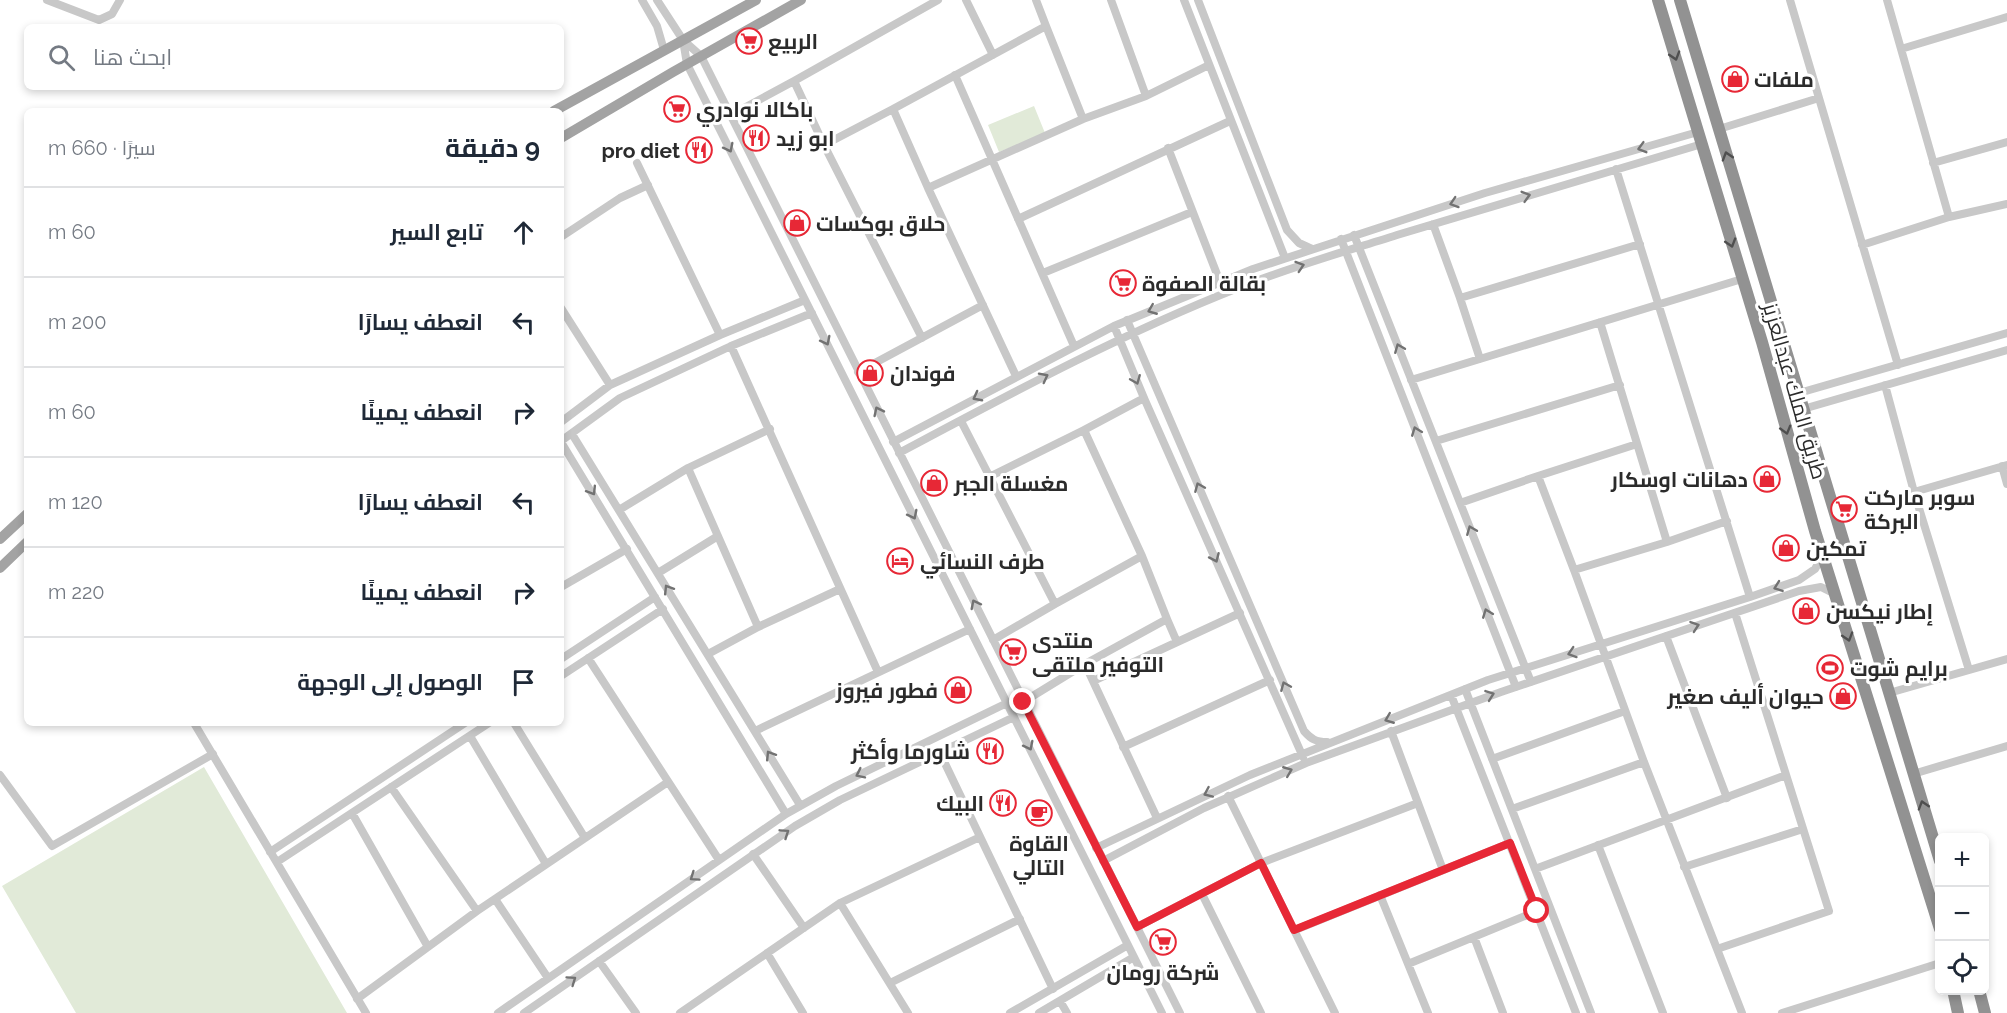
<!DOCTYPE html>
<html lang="ar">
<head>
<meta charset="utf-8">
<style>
  :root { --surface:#fff; --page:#f2f2f3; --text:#1f2937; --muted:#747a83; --line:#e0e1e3 }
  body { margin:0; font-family:Raleway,Cairo,sans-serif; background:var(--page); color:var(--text); direction:rtl }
  .controls { position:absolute; right:18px; bottom:18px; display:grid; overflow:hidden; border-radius:9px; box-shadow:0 3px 9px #0003 }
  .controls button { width:54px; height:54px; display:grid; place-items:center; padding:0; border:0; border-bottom:2px solid var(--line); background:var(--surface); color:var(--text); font:30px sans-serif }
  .stop { position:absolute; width:18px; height:18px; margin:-14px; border:4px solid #e72836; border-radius:50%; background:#fff }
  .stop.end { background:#e72836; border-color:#fff; box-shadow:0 2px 6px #0008 }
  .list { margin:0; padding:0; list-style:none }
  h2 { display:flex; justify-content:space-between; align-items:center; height:78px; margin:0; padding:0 24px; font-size:26px }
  h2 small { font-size:20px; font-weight:400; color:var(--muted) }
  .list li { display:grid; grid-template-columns:39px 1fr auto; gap:18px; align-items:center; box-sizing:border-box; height:90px; padding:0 24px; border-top:2px solid var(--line) }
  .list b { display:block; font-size:22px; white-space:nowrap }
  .list em { font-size:20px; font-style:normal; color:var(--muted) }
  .icon { flex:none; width:33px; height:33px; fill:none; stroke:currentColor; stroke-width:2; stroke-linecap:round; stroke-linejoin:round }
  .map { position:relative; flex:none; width:2007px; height:1013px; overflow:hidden; direction:ltr }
  .search { position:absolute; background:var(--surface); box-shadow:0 3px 9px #0003; left:24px; top:24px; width:540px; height:66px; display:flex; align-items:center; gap:15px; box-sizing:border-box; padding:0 21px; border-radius:9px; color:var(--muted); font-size:22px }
  .panel { position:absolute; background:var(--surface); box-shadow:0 3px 9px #0003; left:24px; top:108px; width:540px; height:618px; border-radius:9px; direction:rtl }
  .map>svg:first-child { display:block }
  .green { fill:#e1ead8 }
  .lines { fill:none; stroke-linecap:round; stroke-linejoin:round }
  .minor { stroke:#c8c8c8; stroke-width:8 }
  .major { stroke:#a3a3a3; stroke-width:10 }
  .highway { stroke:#929292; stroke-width:12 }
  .oneway { stroke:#4f4f4f }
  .oneway2 { stroke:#727272 }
  .route { stroke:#e72836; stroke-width:8 }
  .labels { text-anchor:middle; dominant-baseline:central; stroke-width:6; stroke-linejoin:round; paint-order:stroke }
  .poi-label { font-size:21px; font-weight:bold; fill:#2b2b2b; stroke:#fff; text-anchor:start }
  .street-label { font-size:21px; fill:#2b2b2b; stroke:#fff }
</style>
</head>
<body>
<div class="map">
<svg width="2007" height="1013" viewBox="0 0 2007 1013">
  <rect width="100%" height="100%" fill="#fff"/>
  <!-- green -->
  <path class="green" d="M1034 106 1045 133 999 152 988 125Z
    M204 767 347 1013H76L2 886Z"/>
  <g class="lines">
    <!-- minor -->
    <path class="minor" d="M47 0 99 20 112 14 120 0
      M642 0 657 26 664 50
      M657 0 683 40
      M966 0 993 55
      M1111 0 1146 96
      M1184 0 1285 258
      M1198 0 1287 230 1299 243 1312 249
      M1790 0 1898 365
      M1046 26 1083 119
      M1901 49 2007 17
      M955 75 1074 346
      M794 81 824 145 922 338
      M731 115 794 81 938 0
      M1719 129 1819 98
      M824 145 893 109
      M1168 148 1220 282
      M637 163 720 335
      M1933 163 2007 142
      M1616 169 1750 597
      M928 188 893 109 1046 26 1036 0
      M1949 217 2007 204
      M1018 219 1230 121
      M1433 224 1460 298
      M1354 235 1531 682
      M561 237 620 198 648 185
      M1341 239 1516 687
      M1862 245 1949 217 1887 0
      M1043 273 1192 212
      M561 308 610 385
      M1127 320 1304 731C1311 739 1316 742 1327 742
      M1114 326 1144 398 1303 757
      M731 346 878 672
      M1480 359 1460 298 1640 244
      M858 372 983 305
      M1016 376 928 188 1083 119 1146 96 1209 65
      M1411 380 1742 279
      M1885 385 1914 492 1969 670
      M1799 393 2007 333
      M1803 409 2007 350
      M961 421 1055 604 993 640
      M561 422 610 385 720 335 805 300
      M572 434 800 805
      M561 441 620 398 731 346 812 313
      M1436 441 1620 385
      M561 442 786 814
      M893 442 1114 326 1253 269 1485 193 1698 132
      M899 453C1010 394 1121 334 1238 288 1290 267 1344 252 1397 235 1498 204 1600 174 1702 144
      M2002 466 2007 484
      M688 468 758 627
      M1538 476 1637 444
      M989 477 1084 430
      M1914 492 2007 465
      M1460 503 1538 476 1574 570 1667 542 1600 322
      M619 510 688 468 770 429
      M1667 542 1727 521
      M1142 556 1167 619 1085 664 1157 818
      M1574 570 1644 762 1717 949
      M658 573 718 536
      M561 587 627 549
      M1055 604 1142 556 1084 430 1144 398
      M1735 613 1829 911 1717 949 1742 1013
      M1167 619 1177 642
      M1666 636 1727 798
      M708 654 758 627 840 589
      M588 658 719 860
      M561 659 655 597
      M561 676 663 609
      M1093 681 1240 613
      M1465 689 1591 1013
      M1889 693 2007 659
      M1451 695 1576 1013
      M1023 702 1085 664
      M194 723 366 1013
      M514 723 585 838
      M755 731 970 629
      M1391 731 1443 870
      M470 736 546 864
      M1123 747 1270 680
      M940 753 1053 989
      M1492 759 1625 711
      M1913 774 2007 746
      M0 775 52 846 213 754
      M391 787 477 911
      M1228 796 1335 1013
      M1512 809 1644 762
      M352 813 428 947
      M1598 845 1663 1013
      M1096 848 1250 775 1488 680 1750 597 1799 580 1815 569 1823 555
      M270 852 465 723
      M753 854 804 928
      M1103 861 1204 808 1306 763 1501 692 1799 591 1821 587 1835 594
      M277 862 489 723
      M1684 867 1803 829
      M1535 869 1786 775
      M1202 894 1261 1013
      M1380 895 1428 1013
      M495 899 548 978
      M840 903 908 1013
      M1137 927 1261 863 1418 803
      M1295 930 1510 843
      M1474 937 1503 1013
      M767 953 803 1013
      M599 961 636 1013
      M1408 964 1537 911
      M890 983 1020 919
      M357 999 477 911 668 782
      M1060 1001 1067 1013
      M498 1013 786 814 836 786 1007 703
      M524 1013 795 826 840 800 1014 717
      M680 1013 840 903 980 837
      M1010 1013 1128 945
      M1039 1013 1134 957
      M1162 1013 687 64 683 40 701 56 1180 1013
      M1782 1013 1940 963"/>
    <!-- major -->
    <path class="major" d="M554 111 756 0
      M561 138 673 72 801 0
      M0 539 27 514
      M0 568 27 542"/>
    <!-- highway -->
    <path class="highway" d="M1658 0 1762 342 1815 531 1940 929
      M1680 0 1940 861
      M1953 990 1958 1013
      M1979 990 1985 1013"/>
  </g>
  <!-- one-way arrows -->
  <defs><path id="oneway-chevron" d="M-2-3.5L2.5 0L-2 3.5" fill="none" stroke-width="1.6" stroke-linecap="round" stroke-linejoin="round" transform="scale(1.5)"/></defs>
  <g class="oneway">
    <use href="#oneway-chevron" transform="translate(1675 56) rotate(73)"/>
    <use href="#oneway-chevron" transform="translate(1727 156) rotate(-107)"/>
    <use href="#oneway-chevron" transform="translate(1731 243) rotate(73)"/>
    <use href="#oneway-chevron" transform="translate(1786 430) rotate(74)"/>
    <use href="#oneway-chevron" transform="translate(1848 637) rotate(73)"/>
    <use href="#oneway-chevron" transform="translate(1923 805) rotate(-107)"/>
  </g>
  <g class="oneway2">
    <use href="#oneway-chevron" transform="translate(729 148) rotate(63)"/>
    <use href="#oneway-chevron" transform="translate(1642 148) rotate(164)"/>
    <use href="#oneway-chevron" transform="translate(1526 196) rotate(-16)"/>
    <use href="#oneway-chevron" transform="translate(1454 203) rotate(162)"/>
    <use href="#oneway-chevron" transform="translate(1300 266) rotate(-18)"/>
    <use href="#oneway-chevron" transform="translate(1152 310) rotate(158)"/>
    <use href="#oneway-chevron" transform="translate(826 341) rotate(63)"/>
    <use href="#oneway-chevron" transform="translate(1399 348) rotate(-112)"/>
    <use href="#oneway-chevron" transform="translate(1044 377) rotate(-27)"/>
    <use href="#oneway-chevron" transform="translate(1136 380) rotate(68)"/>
    <use href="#oneway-chevron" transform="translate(977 397) rotate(152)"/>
    <use href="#oneway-chevron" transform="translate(878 411) rotate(-116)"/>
    <use href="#oneway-chevron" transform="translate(1416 431) rotate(-111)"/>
    <use href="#oneway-chevron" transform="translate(1199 487) rotate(-113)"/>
    <use href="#oneway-chevron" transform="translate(592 491) rotate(58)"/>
    <use href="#oneway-chevron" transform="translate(913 515) rotate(63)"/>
    <use href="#oneway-chevron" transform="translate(1471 530) rotate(-112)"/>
    <use href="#oneway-chevron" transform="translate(1215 558) rotate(66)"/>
    <use href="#oneway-chevron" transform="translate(1778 587) rotate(160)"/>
    <use href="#oneway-chevron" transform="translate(668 589) rotate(-122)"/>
    <use href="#oneway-chevron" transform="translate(975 604) rotate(-117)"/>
    <use href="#oneway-chevron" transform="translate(1487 613) rotate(-111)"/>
    <use href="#oneway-chevron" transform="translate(1695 626) rotate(-19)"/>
    <use href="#oneway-chevron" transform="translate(1572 653) rotate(162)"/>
    <use href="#oneway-chevron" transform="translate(1285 686) rotate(-113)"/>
    <use href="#oneway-chevron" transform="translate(1490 695) rotate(-20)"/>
    <use href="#oneway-chevron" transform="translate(1389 719) rotate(158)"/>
    <use href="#oneway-chevron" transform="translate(1029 746) rotate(63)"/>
    <use href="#oneway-chevron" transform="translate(770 755) rotate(-122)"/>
    <use href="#oneway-chevron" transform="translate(1288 771) rotate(-22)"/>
    <use href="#oneway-chevron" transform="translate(860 774) rotate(154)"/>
    <use href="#oneway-chevron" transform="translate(1208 793) rotate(156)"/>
    <use href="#oneway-chevron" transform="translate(785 833) rotate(-34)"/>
    <use href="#oneway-chevron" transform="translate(694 877) rotate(145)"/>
    <use href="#oneway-chevron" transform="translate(572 980) rotate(-35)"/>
  </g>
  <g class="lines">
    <!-- route -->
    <path class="route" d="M1023 702 1137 927 1261 863 1294 930 1510 843 1537 911"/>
  </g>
  <!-- icons -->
  <defs>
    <g id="supermarket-ring" transform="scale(1.35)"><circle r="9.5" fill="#fff" stroke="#e72836" stroke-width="1.5"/><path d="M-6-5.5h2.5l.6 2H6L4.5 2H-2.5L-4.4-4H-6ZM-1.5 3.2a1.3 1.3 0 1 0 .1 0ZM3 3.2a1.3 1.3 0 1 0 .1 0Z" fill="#e72836"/></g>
    <g id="shop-ring" transform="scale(1.35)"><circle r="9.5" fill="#fff" stroke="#e72836" stroke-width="1.5"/><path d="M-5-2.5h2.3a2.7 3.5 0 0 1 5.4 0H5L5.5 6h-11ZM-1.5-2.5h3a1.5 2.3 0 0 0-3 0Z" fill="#e72836"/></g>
    <g id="restaurant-ring" transform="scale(1.35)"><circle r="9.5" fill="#fff" stroke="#e72836" stroke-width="1.5"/><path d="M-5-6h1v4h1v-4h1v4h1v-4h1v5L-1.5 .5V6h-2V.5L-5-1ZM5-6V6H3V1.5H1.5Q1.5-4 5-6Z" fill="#e72836"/></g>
    <g id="hotel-ring" transform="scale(1.35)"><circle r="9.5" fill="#fff" stroke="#e72836" stroke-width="1.5"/><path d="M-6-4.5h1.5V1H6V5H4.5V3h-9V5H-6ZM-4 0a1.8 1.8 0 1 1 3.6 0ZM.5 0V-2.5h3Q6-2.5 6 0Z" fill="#e72836"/></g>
    <g id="stadium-ring" transform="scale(1.35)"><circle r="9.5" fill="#fff" stroke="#e72836" stroke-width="1.5"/><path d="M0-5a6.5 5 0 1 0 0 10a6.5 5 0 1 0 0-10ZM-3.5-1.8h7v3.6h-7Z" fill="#e72836"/></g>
    <g id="cafe-ring" transform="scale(1.35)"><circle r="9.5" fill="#fff" stroke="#e72836" stroke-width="1.5"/><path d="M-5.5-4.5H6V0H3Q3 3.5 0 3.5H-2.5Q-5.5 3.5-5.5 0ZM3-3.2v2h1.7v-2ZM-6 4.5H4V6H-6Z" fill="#e72836"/></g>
  </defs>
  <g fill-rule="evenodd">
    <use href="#supermarket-ring" x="749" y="41"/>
    <use href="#shop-ring" x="1735" y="79"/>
    <use href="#supermarket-ring" x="677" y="109"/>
    <use href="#restaurant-ring" x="756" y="138"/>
    <use href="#restaurant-ring" x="699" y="150"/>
    <use href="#shop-ring" x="797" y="223"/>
    <use href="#supermarket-ring" x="1123" y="283"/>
    <use href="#shop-ring" x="870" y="373"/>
    <use href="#shop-ring" x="1767" y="479"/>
    <use href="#shop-ring" x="934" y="483"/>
    <use href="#supermarket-ring" x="1844" y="509"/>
    <use href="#shop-ring" x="1786" y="548"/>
    <use href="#hotel-ring" x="900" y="561"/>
    <use href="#shop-ring" x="1806" y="611"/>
    <use href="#supermarket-ring" x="1013" y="652"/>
    <use href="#stadium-ring" x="1830" y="668"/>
    <use href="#shop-ring" x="958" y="690"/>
    <use href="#shop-ring" x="1843" y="696"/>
    <use href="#restaurant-ring" x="990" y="751"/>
    <use href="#restaurant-ring" x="1003" y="803"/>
    <use href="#cafe-ring" x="1039" y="813"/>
    <use href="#supermarket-ring" x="1163" y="942"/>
  </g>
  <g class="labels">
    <!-- poi labels -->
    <g class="poi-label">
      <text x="768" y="41">الربيع</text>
      <text x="1754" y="79">ملفات</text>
      <text x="696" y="109">باكالا نوادري</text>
      <text x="776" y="138">ابو زيد</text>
      <text x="680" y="150" text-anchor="end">pro diet</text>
      <text x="816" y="223">حلاق بوكسات</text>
      <text x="1142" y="283">بقالة الصفوة</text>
      <text x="890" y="373">فوندان</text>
      <text x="1748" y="479" text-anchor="end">دهانات اوسكار</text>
      <text x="954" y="483">مغسلة الجبر</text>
      <text x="1864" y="497">سوبر ماركت<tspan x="1864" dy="24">البركة</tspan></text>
      <text x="1806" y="548">تمكين</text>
      <text x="920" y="561">طرف النسائي</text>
      <text x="1826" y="611">إطار نيكسن</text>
      <text x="1032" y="640">منتدى<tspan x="1032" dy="24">التوفير ملتقى</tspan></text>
      <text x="1850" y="668">برايم شوت</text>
      <text x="938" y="690" text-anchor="end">فطور فيروز</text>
      <text x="1824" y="696" text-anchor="end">حيوان أليف صغير</text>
      <text x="970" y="751" text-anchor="end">شاورما وأكثر</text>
      <text x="984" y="803" text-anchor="end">البيك</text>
      <text x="1039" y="843" text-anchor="middle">القاوة<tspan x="1039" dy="24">التالي</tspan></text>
      <text x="1163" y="972" text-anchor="middle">شركة رومان</text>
    </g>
    <!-- street labels -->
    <g class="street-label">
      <text transform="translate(1795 391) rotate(74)">طريق الملك عبدالعزيز</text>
    </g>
  </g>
</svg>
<div class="controls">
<button>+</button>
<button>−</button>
<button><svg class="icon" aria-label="locate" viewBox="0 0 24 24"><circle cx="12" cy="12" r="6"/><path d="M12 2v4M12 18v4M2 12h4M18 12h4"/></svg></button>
</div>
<div class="stop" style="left:1537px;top:911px"></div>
<div class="stop end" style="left:1023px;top:702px"></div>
<div class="search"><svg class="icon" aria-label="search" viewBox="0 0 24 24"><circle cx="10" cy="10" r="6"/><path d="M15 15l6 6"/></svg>ابحث هنا</div>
<section class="panel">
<h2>9 دقيقة<small>سيرًا · 660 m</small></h2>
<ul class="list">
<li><svg class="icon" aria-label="ahead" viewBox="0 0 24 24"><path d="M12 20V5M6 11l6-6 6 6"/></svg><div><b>تابع السير</b></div><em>60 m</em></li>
<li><svg class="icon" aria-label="left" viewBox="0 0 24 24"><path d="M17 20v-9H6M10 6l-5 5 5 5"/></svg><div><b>انعطف يسارًا</b></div><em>200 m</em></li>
<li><svg class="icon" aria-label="right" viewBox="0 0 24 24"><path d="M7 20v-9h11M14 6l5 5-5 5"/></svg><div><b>انعطف يمينًا</b></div><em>60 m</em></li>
<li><svg class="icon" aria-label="left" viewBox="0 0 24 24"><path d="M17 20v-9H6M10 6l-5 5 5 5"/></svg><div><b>انعطف يسارًا</b></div><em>120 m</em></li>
<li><svg class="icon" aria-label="right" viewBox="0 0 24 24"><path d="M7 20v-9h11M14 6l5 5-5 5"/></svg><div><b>انعطف يمينًا</b></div><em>220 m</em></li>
<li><svg class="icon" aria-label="arrive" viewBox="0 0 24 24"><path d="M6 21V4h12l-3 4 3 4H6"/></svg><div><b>الوصول إلى الوجهة</b></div></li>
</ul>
</section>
</div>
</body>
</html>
